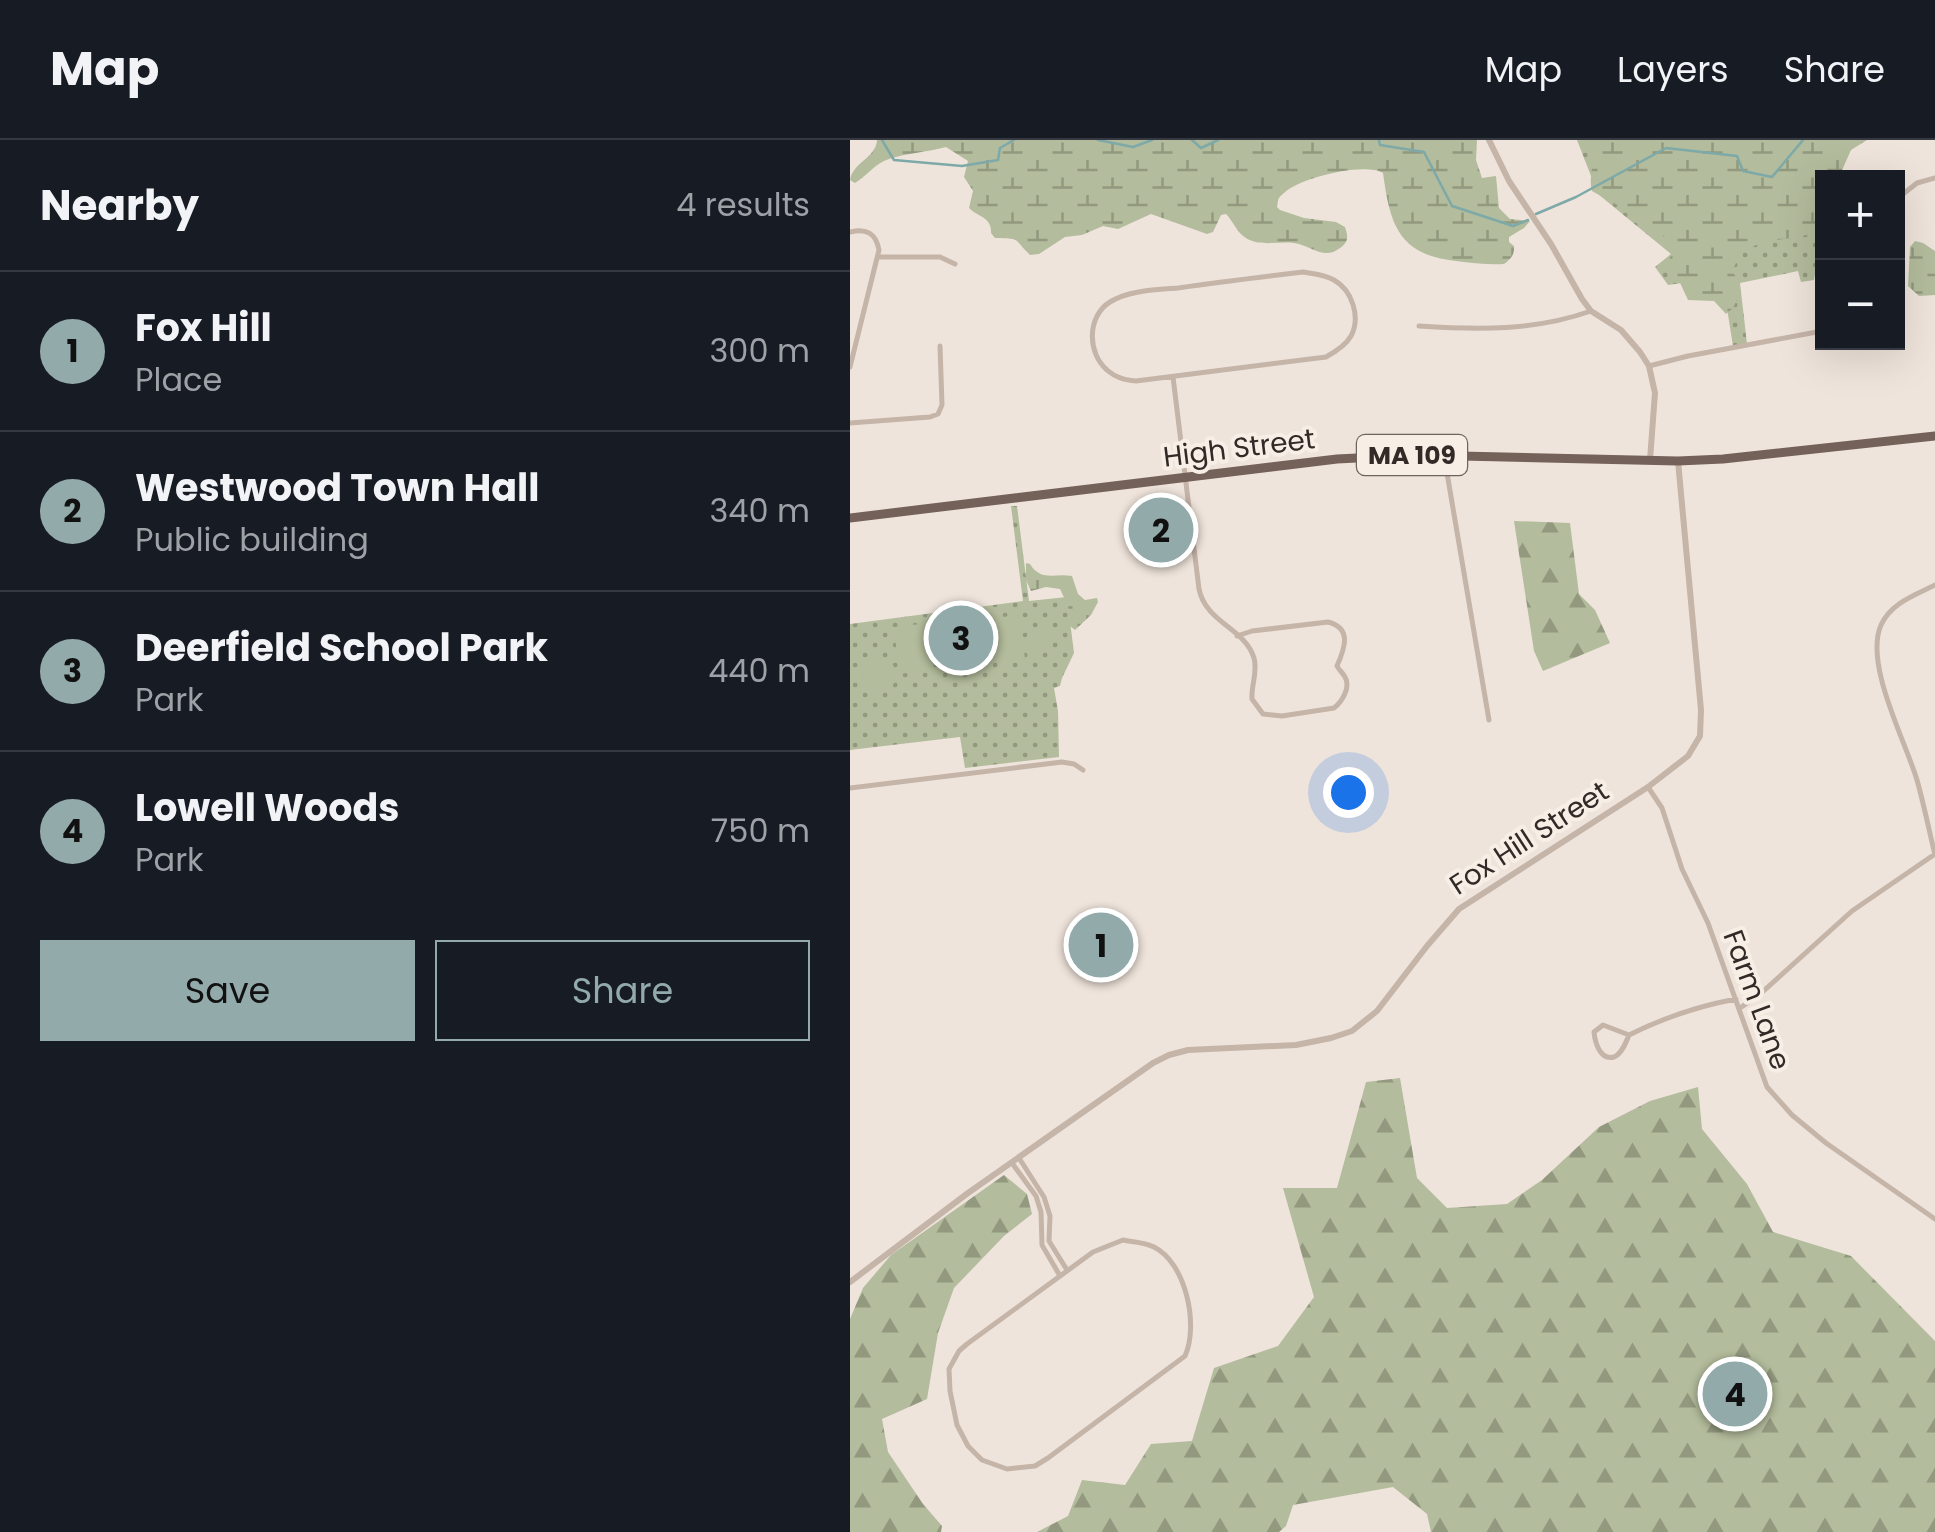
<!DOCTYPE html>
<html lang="en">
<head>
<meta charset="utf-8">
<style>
  :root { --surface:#171b24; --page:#242831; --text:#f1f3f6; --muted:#9ea1a6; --line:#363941; --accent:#93aaab }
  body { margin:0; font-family:Poppins,sans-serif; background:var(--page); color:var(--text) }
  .controls { position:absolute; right:30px; top:30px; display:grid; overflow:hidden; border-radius:0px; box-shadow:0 10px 40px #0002 }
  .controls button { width:90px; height:90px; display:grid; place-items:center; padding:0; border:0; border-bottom:2px solid var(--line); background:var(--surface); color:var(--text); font:50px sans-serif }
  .you { position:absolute; left:498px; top:652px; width:35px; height:35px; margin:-25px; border:8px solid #fff; border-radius:50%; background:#1a73e8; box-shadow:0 0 0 15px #1a73e833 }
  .badge { display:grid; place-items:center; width:65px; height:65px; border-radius:50%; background:var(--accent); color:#111; font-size:32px; font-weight:700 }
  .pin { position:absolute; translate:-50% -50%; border:5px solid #fff; box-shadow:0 2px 10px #0006 }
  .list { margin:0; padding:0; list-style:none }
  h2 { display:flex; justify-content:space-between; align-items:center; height:130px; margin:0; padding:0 40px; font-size:42px }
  h2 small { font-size:32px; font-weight:400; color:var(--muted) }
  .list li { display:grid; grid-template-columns:65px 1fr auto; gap:30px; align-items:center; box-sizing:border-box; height:160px; padding:0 40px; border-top:2px solid var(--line) }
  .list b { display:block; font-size:38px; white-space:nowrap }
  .list p { margin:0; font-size:32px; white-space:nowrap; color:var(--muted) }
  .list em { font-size:32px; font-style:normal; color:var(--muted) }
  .actions { display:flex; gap:20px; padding:30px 40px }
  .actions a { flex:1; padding:22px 0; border:2px solid var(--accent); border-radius:0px; text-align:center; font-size:35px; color:var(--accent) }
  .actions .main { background:var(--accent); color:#111 }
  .map { position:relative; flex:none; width:1085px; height:1392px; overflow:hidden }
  header { display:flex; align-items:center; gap:60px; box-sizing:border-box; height:140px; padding:0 50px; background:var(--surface); border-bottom:2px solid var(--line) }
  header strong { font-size:48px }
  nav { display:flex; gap:55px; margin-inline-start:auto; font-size:35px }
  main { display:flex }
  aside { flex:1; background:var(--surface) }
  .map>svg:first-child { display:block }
  .grass { fill:url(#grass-dots) }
  .forest { fill:url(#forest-firs) }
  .wetland { fill:url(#wetland-marsh) }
  .pitch { fill:#b3bc9c }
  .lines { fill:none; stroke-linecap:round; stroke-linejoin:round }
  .stream { stroke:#7da9a8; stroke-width:2.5 }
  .minor { stroke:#c5b4a8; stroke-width:5 }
  .tertiary { stroke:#c5b4a8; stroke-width:6 }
  .primary { stroke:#73615a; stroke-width:9 }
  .labels { text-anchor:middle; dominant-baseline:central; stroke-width:8; stroke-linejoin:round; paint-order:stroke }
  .shield { fill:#f7eee6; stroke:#6e6560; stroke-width:2.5 }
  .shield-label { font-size:25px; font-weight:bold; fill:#332a27 }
  .street-label { font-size:28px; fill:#332a27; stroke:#f7eee6 }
</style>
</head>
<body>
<header>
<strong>Map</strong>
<nav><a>Map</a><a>Layers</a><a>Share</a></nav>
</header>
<main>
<aside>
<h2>Nearby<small>4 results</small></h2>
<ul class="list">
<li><span class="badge">1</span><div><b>Fox Hill</b><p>Place</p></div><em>300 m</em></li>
<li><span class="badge">2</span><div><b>Westwood Town Hall</b><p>Public building</p></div><em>340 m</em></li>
<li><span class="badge">3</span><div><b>Deerfield School Park</b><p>Park</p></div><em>440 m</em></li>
<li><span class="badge">4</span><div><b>Lowell Woods</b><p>Park</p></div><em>750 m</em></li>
</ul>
<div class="actions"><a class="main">Save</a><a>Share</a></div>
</aside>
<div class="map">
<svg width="1085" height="1392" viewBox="0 0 1085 1392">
  <defs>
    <pattern id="grass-dots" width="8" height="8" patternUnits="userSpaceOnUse" patternTransform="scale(2.5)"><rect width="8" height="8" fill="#b3bc9c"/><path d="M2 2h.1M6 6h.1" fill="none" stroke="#92997f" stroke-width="1.8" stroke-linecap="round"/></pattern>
    <pattern id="forest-firs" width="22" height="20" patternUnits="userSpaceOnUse" patternTransform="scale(2.5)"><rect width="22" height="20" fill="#b3bc9c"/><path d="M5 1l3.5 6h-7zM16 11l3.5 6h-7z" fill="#92997f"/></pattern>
    <pattern id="wetland-marsh" width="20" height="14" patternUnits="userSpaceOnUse" patternTransform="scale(2.5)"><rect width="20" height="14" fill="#b3bc9c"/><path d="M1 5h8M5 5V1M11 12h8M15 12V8" fill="none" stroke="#92997f"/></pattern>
  </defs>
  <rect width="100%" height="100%" fill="#efe4db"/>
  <!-- grass -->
  <path class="grass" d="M727 0H766L972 38V99L964 140 951 142 948 131 890 143 897 204 883 206 872 137 818 145 805 127 821 114 748 54Z
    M161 366H167L179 461 217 457 224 513 212 538 210 546 204 548 208 571 209 617 115 628 110 597 0 610V484L173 461Z"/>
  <!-- forest -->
  <path class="forest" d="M664 381 720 383 729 454 745 470 760 503 693 531 684 511Z
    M550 938 567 1038 597 1068 657 1064 692 1040 749 987 800 961 848 947 852 989 897 1044 923 1092 1001 1116 1085 1201V1392H581L577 1374 543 1347 443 1365 436 1386 429 1392H187L218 1376 232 1340 275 1345 301 1304 342 1301 364 1228 428 1206 464 1157 433 1048H487L516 942Z
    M154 1035 177 1054 182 1074 154 1096 104 1148 88 1193 77 1259 32 1279 38 1312 73 1364 92 1386 91 1392H0V1179L13 1148 41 1115Z"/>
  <!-- wetland -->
  <path class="wetland" d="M27 0H627L626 20 632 38 646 36 649 68 660 79 680 81 674 88 659 97V102L664 106C665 114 661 119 654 124 639 125 622 123 606 121 548 115 540 84 533 33 513 22 450 38 434 53 427 59 429 58 427 67L430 70 454 78 486 82 495 87C498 96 499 102 490 108 474 121 460 105 444 103 429 101 410 107 396 98 387 93 383 81 376 74L371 75 363 92 357 94 301 74 268 89 253 86 232 95 215 97 189 114 180 115C162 98 173 99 145 98L141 93C142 77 128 77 119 68L123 51 114 37 118 21 96 7C77 12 57 13 39 19 25 23 17 36 5 43L0 40C3 22 26 18 27 0Z
    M738 0H1017L1001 10 989 37 972 38V89C944 106 894 90 883 131L891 151 883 168 876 174 864 161 838 160 825 132 819 125C820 117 823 108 818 101 808 85 759 61 742 51 737 31 749 21 738 0Z
    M1065 101 1073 103 1085 111V155L1069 156 1058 146 1060 107Z
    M176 423 180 424C191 442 204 433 222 436L228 454 235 460 247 458 248 462 241 475 225 490 220 486 218 466 210 449 196 447 181 451 176 440Z"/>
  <!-- pitch -->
  <path class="pitch" d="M168 475 175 518 114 527 108 483Z
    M79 483 84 530 49 534 44 487Z
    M189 488 199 490 200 507 203 510 201 513 197 511 180 513 175 505 177 495Z
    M22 517 36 518C48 526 47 536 42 548L19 551 14 547 12 524Z"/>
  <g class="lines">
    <!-- stream -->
    <path class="stream" d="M32 0 44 20 112 26 148 20 150 8 164 0
      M248 0 283 7 302 0
      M342 0 351 8 368 0
      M529 0 530 5 574 12 602 66 663 86 678 80
      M686 74 726 57 816 8 887 16 893 31 922 37 953 0"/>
    <!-- minor -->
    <path class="minor" d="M1048 58 1067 43 1085 38
      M0 92C16 88 26 93 29 110L0 227
      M28 117H90L105 124
      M453 132C464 134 474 134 484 140 502 150 511 177 501 196 496 205 485 212 476 217L286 241C275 240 266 238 257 230 237 213 237 176 260 162 279 150 306 150 328 148 370 142 411 137 453 132Z
      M569 186C629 190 684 191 741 171
      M799 226 838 216 972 191
      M323 237 349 449C356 483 395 488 404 518 408 532 401 545 402 559L413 574 432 576 484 568C492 562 501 547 495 537 493 533 489 530 487 526 495 508 502 488 478 482L402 491 387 496
      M0 283 80 277 88 274 92 265 90 206
      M595 316 597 333 639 580
      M1085 445C1065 455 1041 463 1031 485 1014 524 1055 600 1067 640 1074 665 1079 690 1085 715
      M798 647 812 668 832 729 858 783 917 947 942 975 976 1003 1085 1079
      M0 648 212 622 224 624 233 630
      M890 868 909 855 1002 771 1085 714
      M779 895C776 902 772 914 764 917 750 921 745 902 744 892L753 885 779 895C813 878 849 866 886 859
      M169 1018 194 1057 200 1076 199 1101 217 1130
      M162 1023 186 1056 191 1072 192 1105 210 1136
      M273 1100C283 1102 294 1102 304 1107 336 1123 349 1185 335 1216L198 1318 185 1326 157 1329 132 1320 118 1306 107 1285 100 1251 99 1229 109 1211 117 1204 243 1112Z"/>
    <!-- tertiary -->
    <path class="tertiary" d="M639 0 659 41 701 104 732 159 741 171 771 190 790 212 799 226 805 253 800 320
      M0 1142 118 1053 303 923 319 915 338 910 446 905 481 898 502 891 527 871 577 806 609 769 798 647 838 616 850 596 851 570 828 321"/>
    <!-- primary -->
    <path class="primary" d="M0 378 487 319 567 315 828 321 873 319 1085 296"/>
  </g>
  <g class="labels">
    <!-- shield labels -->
    <rect class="shield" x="507" y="295" width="110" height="40" rx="8"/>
    <g class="shield-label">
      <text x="562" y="315">MA 109</text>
    </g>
    <!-- street labels -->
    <g class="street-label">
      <text transform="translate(389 308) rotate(-7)">High Street</text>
      <text transform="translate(679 698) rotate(-33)">Fox Hill Street</text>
      <text transform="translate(907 860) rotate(70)">Farm Lane</text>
    </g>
  </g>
</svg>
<div class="controls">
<button>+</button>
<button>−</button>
</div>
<div class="you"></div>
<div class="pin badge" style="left:251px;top:805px">1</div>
<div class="pin badge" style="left:311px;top:390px">2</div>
<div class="pin badge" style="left:111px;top:498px">3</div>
<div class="pin badge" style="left:885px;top:1254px">4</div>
</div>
</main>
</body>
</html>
